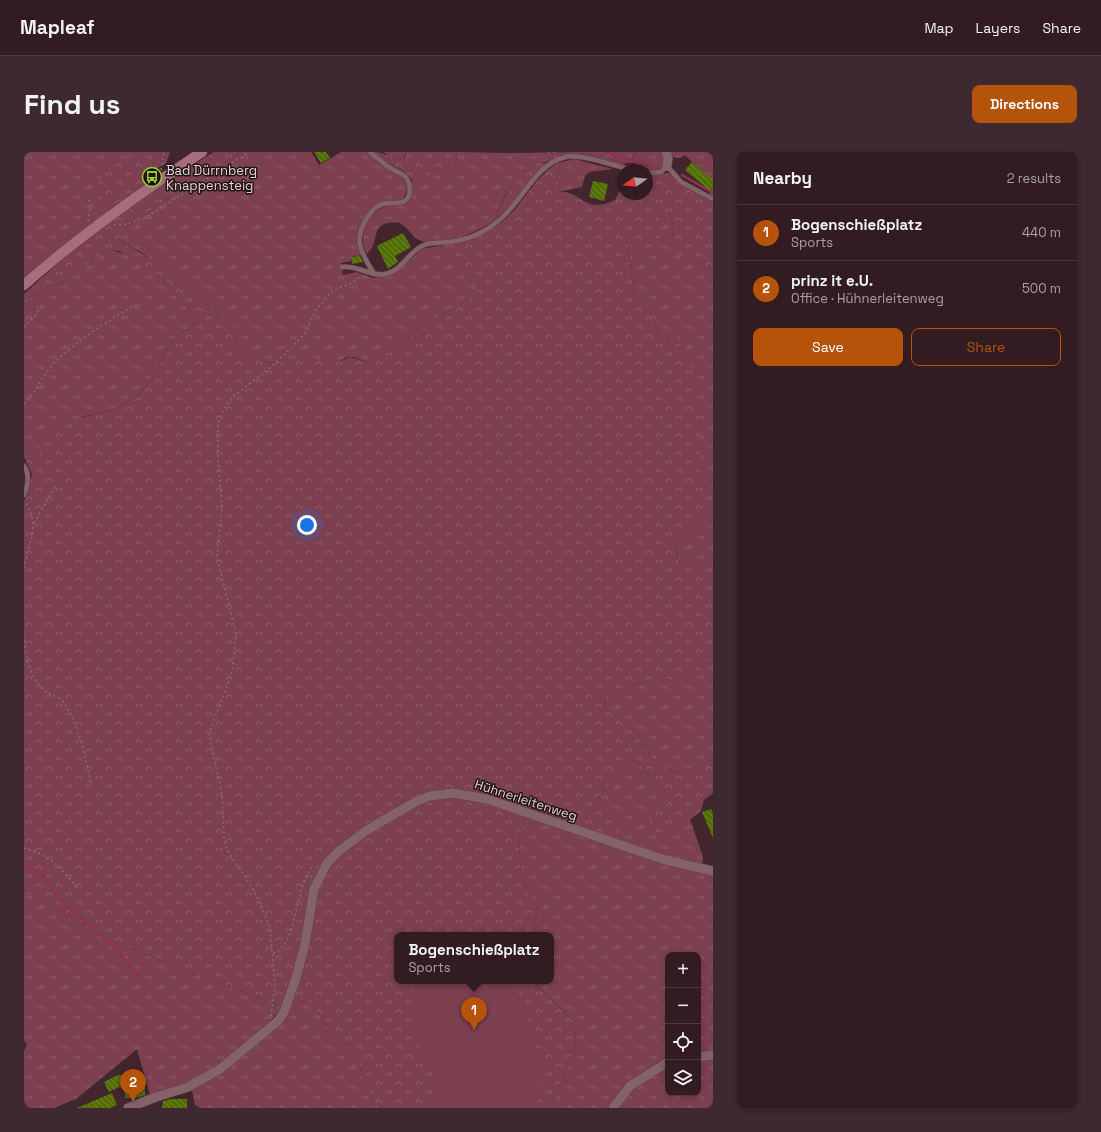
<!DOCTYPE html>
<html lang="en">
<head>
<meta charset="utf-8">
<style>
  :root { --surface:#321c22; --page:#3d292f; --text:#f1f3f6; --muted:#a8a1a5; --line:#4d3a40; --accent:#b45309 }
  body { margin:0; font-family:"Space Grotesk",sans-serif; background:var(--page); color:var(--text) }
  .controls { position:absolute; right:12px; bottom:12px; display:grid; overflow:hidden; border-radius:8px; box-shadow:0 2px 6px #0003 }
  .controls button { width:36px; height:36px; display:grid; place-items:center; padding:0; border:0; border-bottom:1px solid var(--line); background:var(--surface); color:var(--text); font:20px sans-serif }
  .compass { position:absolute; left:593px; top:12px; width:36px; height:36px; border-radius:50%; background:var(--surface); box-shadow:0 2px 6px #0003; rotate:256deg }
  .you { position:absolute; left:283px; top:373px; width:14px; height:14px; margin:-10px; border:3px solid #fff; border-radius:50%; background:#1a73e8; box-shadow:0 0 0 6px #1a73e833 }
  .badge { display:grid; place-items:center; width:26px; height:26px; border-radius:50%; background:var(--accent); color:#fff; font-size:13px; font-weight:700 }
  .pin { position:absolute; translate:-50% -33px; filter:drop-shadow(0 1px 2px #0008) }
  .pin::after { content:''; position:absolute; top:21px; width:14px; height:12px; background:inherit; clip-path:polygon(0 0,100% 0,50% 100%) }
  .popup { position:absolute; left:370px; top:780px; width:160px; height:52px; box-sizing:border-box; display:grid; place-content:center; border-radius:8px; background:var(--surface); filter:drop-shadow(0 1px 3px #0005); font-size:13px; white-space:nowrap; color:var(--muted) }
  .popup b { font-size:15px; color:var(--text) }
  .popup::after { content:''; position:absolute; left:50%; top:100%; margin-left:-8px; border:8px solid transparent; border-top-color:var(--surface) }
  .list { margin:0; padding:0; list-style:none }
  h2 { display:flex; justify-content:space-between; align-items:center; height:52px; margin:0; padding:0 16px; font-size:17px }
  h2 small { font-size:13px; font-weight:400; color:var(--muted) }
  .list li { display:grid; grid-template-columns:26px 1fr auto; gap:12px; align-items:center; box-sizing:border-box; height:56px; padding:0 16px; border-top:1px solid var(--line) }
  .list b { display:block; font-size:15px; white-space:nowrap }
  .list p { margin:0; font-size:13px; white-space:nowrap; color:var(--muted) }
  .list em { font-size:13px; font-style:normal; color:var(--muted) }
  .actions { display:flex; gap:8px; padding:12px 16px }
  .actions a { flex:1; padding:9px 0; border:1px solid var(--accent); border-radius:8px; text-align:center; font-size:14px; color:var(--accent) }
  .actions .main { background:var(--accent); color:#fff }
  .icon { flex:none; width:22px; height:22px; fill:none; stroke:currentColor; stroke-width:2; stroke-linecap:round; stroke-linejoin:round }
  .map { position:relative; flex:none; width:689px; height:956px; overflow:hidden; border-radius:8px }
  header { display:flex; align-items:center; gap:24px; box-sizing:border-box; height:56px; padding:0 20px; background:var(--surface); border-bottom:1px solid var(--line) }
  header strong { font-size:19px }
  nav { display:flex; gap:22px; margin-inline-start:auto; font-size:14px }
  .intro { display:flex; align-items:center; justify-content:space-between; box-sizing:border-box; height:96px; padding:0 24px }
  h1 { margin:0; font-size:28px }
  .button { padding:10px 18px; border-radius:8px; background:var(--accent); color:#fff; font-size:14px; font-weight:700 }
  main { display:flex; gap:24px; padding:0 24px }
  aside { flex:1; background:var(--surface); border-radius:8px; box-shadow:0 2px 6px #0003 }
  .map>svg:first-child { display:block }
  .grass { fill:url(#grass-tufts) }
  .forest { fill:url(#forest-crowns) }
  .park { fill:#7c4051 }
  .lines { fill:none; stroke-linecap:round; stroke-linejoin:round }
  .stream { stroke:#8e3350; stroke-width:2.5 }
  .building { fill:url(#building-back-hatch) }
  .service-casing { stroke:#5d444b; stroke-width:5.5 }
  .minor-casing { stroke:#5d444b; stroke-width:10 }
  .secondary-casing { stroke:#5d444b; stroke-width:11 }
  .path { stroke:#856b71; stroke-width:1.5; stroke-dasharray:2 3; stroke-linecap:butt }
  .service { stroke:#85626a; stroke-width:4.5 }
  .minor { stroke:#85626a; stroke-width:9 }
  .secondary { stroke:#a86d7c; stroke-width:10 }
  .labels { text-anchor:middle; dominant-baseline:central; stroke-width:3; stroke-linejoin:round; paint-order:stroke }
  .poi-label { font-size:13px; fill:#e5d1d5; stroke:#201316; text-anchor:start }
  .street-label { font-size:13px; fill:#e5d1d5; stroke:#201316 }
</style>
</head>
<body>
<header>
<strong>Mapleaf</strong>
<nav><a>Map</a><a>Layers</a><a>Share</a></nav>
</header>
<div class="intro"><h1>Find us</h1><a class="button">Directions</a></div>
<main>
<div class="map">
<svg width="689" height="956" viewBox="0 0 689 956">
  <defs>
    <pattern id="grass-tufts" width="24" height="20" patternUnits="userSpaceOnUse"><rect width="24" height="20" fill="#7c4051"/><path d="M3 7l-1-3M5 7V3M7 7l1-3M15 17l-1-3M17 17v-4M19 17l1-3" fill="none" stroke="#8e5b69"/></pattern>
    <pattern id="forest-crowns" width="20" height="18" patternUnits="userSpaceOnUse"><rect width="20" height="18" fill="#7c4051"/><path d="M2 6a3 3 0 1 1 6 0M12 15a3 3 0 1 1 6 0" fill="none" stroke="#8e5b69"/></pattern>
    <pattern id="building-back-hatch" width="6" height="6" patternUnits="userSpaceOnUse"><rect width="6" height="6" fill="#516e00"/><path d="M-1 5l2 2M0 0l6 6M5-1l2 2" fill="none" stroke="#728830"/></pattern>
  </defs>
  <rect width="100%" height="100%" fill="#43252d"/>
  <!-- grass -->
  <path class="grass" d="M0 0H146L142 12 136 14 109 0 94 11 72 37 86 57 0 127Z
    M217 0H287L295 13 317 0H343C350 5 355 12 363 16 376 24 392 30 378 48L356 51C342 69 327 79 338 103L327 105V109L317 111 319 123 333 120 349 126 366 123 378 115 398 97 419 93 416 98C428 112 442 115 455 128L453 138 448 146 395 176 377 194 366 200 352 203 343 210 330 205H323L314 210 261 207 245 211 212 198 211 177C174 144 139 111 95 88L103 74Z
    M359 0H383L379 7 367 5Z
    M433 0 491 1 557 0 602 11 599 13C582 10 562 1 545 2 534 2 526 12 516 10L483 40 472 61 473 65H474C460 79 418 95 397 89 389 86 384 76 376 71 344 67 357 90 343 102 333 88 342 63 357 56 364 52 374 55 382 51L388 37 387 28 390 30 410 18 429 21 431 19Z
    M614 0H639C643 20 633 20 617 16L618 11H606L612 1Z
    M645 0H689V16L668 10 661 3 656 6 649 5Z
    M550 7 589 17 565 20 561 24 558 35 535 40 534 11Z
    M644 58 650 76 649 89 666 106 689 120V341L676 314V279L652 182 637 189 622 145 610 144 604 92 630 99 635 67Z
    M87 98 103 103 139 127 175 170 156 181 147 192 123 234 111 246 91 257 58 265 17 292 13 306 0 305V152L15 138 40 130 80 101Z
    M689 359V415L656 413 650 390Z
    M689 501V608L652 622 628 606 613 582 579 554 583 541 638 525 650 530 682 511Z
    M610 607 647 646 626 667 663 670 666 667 679 705 678 715 594 689 573 647Z
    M504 663 689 723V901L674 903V803H644V909L633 914 586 956H526L552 896 549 869 509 829H527V783H508L514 758 497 725 495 685Z
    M0 742H7L90 790 258 855C236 884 192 919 159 934 149 938 137 940 126 943L113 897 52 947 30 956H0V899L3 893 0 888Z
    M285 849 312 887 329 895 348 948 357 956H176L171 953 168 938 180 931 250 876 263 864 268 852Z
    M689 905V956H592L605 939 644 914V941H674V907Z"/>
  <!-- forest -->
  <path class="forest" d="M109 0 136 14 124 30 86 57 72 37C75 20 95 9 109 0Z
    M190 0H217L103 74 95 88 146 119 211 177 212 198 245 211 261 207 280 205 314 210 326 205 343 210 352 203 366 200 377 194 395 176 448 146 453 138 455 128C445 117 420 110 416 98L419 93C441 90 462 83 479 69 500 52 509 25 534 11L535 40C558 38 560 63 591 48L599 33V42H623V23L645 21 657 32 683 46 689 35V120L666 106 654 104 649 89 650 76 644 59 635 67 636 94 630 99 604 93 610 143 622 145 637 189 652 182 669 223 676 279V314L689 341V359L650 391 656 413 689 415V501L674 522 650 530 638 525 583 541 579 554 613 582 628 606 652 622 689 608V641L680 648 677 659 663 670 632 683 625 667 647 646 610 607 573 647 597 673 594 689 507 656 495 685 497 725 514 758 508 783H373V829H509L549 869 552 896 526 956H357L348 948 329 895 312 887 285 849 258 855 90 790 7 742H0V349L4 342 8 322 0 305 13 306 17 292 22 282 37 271 91 257 111 246 123 234 147 192 156 181 175 170 139 127 95 99 87 98 80 101 40 130 15 138 0 152V142C25 119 51 95 79 75 114 48 152 24 190 0Z
    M349 0C360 0 368 7 380 7L383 0H433L431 19 429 21 410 18 399 27 390 30 379 19 360 9Z
    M557 0H614L611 1 606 11H602Z
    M516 10 522 11C511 23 484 61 473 65L472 61C485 40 490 20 516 10Z
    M668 10 689 16V28Z"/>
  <!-- park -->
  <path class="park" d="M398 829H490L519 916 513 956H401L407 949 411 921 396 899 387 842Z"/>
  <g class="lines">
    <!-- stream -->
    <path class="stream" d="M582 0 622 14 634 16
      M658 23 689 41
      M0 714 18 722 40 753 91 796 131 842"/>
  </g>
  <!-- building -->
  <path class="building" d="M290 0H302L306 6 297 11Z
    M668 10 689 28V35L686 39 661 18Z
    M569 29 584 32 580 49 565 45Z
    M379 81 387 95 371 104 374 110 364 117 353 94Z
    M336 104 339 110 328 112 327 105Z
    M687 657 689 662V686L678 660Z
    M94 923 116 924 113 927H121V943L112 946H101V932L85 940 80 930Z
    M88 941 93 953 86 956H53Z
    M147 947H163V956H138L139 949Z"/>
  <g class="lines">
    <!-- service casing -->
    <g class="service-casing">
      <path id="service" d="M346 0 363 14 381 24C384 28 386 33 386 38 385 57 367 48 356 53 344 59 333 80 336 93 338 103 345 113 350 122
        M623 21 637 20 643 14 657 30 689 47
        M318 115C334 113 346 125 362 122 377 119 384 101 398 94 406 90 416 91 425 90 442 88 460 81 474 69 498 51 510 13 541 5 556 1 593 15 609 18
        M0 314C6 321 4 335 0 343"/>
    </g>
    <!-- minor casing -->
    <g class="minor-casing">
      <path id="minor" d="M642 0 644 6 643 14
        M674 905 689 903
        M104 956 132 945 164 935 196 917 254 869 260 860 272 826 281 792 290 737 303 711 315 699 343 678 393 649 406 644 429 641 463 647 638 707 689 719
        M589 956 606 934 644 910"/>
    </g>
    <!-- secondary casing -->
    <g class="secondary-casing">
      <path id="secondary" d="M0 133C55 84 116 41 178 0"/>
    </g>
    <!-- path -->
    <path class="path" d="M524 0H534
      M137 18 140 0
      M64 69 67 53 64 46
      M90 73 102 72 119 67 225 0
      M0 175 11 164 15 157
      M0 252C12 240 19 223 31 210 42 198 106 150 120 152
      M10 371 33 332
      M0 416C5 388 17 376 1 349
      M0 484C1 501 6 527 20 538 26 543 35 544 40 551 54 569 63 611 67 633
      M0 696C27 704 36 715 53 736
      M249 801C273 796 271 734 288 715
      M247 864 251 834 246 775 231 740 203 698 200 686 198 642 185 582 208 520 212 482 193 405 198 353 194 307V271L200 256 212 242 247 215 281 182 291 159 308 139 332 129 336 124"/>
    <!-- service -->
    <use href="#service" class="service"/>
    <!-- minor -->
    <use href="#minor" class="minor"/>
    <!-- secondary -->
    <use href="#secondary" class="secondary"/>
  </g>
  <!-- icons -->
  <defs>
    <g id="bus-ring" transform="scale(1)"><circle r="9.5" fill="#201316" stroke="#9bcb32" stroke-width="1.5"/><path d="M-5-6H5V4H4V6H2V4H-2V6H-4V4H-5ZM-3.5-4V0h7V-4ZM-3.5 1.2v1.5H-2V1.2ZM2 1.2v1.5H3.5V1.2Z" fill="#9bcb32"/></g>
  </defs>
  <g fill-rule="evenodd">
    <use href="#bus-ring" x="128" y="25"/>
  </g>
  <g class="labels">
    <!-- poi labels -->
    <g class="poi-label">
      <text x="142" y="18">Bad Dürrnberg<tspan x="142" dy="15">Knappensteig</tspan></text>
    </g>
    <!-- street labels -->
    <g class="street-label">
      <text transform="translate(502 648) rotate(18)">Hühnerleitenweg</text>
    </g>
  </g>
</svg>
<div class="controls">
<button>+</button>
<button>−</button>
<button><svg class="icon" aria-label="locate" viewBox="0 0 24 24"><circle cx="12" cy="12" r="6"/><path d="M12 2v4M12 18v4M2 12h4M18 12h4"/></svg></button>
<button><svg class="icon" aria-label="layers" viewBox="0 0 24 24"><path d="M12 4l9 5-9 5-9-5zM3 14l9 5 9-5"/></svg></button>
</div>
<svg class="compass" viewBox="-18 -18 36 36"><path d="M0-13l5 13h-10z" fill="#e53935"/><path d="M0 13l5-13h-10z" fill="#a8a1a5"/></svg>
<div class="you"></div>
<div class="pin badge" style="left:450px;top:878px">1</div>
<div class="popup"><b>Bogenschießplatz</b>Sports</div>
<div class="pin badge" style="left:109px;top:950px">2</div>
</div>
<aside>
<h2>Nearby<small>2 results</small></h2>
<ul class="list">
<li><span class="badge">1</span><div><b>Bogenschießplatz</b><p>Sports</p></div><em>440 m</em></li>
<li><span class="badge">2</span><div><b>prinz it e.U.</b><p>Office · Hühnerleitenweg</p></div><em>500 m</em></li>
</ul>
<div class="actions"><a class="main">Save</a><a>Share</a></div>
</aside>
</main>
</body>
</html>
